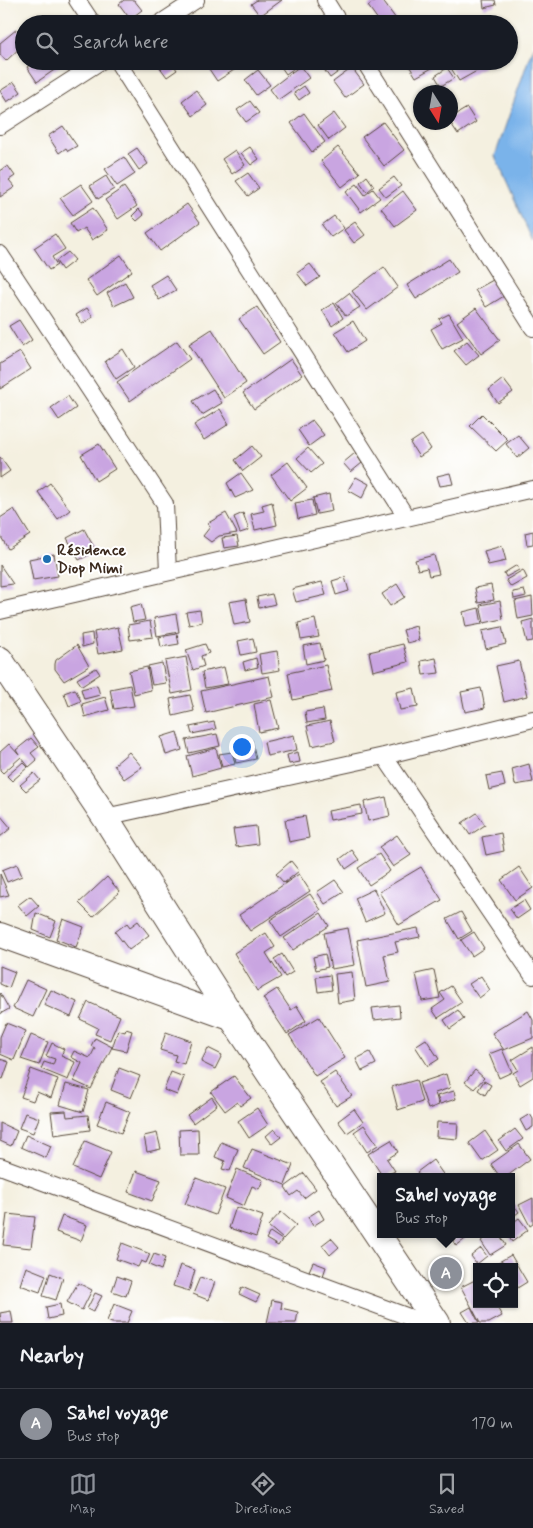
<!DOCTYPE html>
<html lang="en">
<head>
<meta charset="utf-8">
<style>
  :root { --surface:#171b24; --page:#242831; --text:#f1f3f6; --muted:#9ea1a6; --line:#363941; --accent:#8c9099 }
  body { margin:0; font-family:Mynerve,sans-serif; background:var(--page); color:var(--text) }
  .controls { position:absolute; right:15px; bottom:15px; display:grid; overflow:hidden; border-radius:0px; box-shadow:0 1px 4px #0004 }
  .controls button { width:45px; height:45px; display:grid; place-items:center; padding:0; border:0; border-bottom:1px solid var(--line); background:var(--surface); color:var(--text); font:25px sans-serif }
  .compass { position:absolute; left:413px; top:85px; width:45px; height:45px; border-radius:50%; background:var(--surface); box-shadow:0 1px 4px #0004; rotate:169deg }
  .you { position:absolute; left:241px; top:746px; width:18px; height:18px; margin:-12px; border:4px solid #fff; border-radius:50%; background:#1a73e8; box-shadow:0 0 0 8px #1a73e833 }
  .badge { display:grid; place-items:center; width:32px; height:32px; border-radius:50%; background:var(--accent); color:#fff; font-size:16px; font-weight:700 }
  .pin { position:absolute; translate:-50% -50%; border:2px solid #fff; box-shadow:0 1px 5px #0006 }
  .popup { position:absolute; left:377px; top:1173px; width:138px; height:65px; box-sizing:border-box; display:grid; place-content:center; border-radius:0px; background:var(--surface); filter:drop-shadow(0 1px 4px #0005); font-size:16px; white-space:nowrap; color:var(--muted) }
  .popup b { font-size:19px; color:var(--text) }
  .popup::after { content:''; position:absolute; left:50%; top:100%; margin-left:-10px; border:10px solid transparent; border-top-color:var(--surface) }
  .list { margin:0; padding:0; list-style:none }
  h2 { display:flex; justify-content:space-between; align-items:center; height:65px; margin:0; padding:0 20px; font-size:21px }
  h2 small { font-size:16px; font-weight:400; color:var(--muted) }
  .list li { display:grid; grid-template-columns:32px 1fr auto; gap:15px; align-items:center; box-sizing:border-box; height:70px; padding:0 20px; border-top:1px solid var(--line) }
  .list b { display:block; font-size:19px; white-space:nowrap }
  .list p { margin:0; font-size:16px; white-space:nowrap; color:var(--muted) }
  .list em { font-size:16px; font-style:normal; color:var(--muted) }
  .icon { flex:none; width:28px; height:28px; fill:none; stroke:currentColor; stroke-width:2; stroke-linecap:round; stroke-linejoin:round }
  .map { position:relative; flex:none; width:533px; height:1323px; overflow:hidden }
  .search { position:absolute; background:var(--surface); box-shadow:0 1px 4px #0004; left:15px; right:15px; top:15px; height:55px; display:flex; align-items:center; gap:12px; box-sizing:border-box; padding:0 18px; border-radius:28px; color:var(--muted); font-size:19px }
  .sheet { height:135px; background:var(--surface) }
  nav { display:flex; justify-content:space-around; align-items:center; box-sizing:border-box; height:70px; border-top:1px solid var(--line); background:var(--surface); font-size:14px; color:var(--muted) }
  nav a { display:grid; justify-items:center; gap:2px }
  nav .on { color:var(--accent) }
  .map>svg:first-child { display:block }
  .water { fill:#7ab3ea; stroke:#5a6e84 }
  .building { fill:#c9a5e1 }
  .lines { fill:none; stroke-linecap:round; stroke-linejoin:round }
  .street-casing { stroke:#57483b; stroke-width:18 }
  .secondary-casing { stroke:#57483b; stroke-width:26 }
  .primary-casing { stroke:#57483b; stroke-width:28 }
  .street { stroke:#fff; stroke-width:16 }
  .secondary { stroke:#fff; stroke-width:24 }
  .primary { stroke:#fff; stroke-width:26 }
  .poi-dot { fill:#1f6fb2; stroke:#fff; stroke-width:2 }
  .labels { text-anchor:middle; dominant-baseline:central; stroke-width:4; stroke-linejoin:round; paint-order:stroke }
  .poi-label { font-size:16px; font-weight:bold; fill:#3b2a1e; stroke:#fff; text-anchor:start }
</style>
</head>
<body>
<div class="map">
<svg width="533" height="1323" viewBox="0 0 533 1323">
  <rect width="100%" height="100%" fill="#fff"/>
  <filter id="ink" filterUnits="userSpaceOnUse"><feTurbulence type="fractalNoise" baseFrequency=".02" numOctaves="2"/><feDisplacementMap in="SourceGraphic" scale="10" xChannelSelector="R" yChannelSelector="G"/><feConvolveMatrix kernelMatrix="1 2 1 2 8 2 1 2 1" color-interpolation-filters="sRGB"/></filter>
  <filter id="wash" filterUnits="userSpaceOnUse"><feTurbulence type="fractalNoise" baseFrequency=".0096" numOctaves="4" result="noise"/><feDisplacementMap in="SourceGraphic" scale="20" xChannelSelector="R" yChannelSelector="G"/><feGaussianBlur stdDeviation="1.12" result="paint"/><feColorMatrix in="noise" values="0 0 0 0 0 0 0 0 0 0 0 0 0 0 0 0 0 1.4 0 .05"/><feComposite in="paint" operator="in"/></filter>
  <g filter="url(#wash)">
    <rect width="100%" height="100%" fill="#f4f0e0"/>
    <!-- water -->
    <path class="water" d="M533 46V242L495 156Z"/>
    <g id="blocks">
      <!-- building -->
      <path class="building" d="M124 0H134L142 10 130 19 119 4Z
        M257 0H282L260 16 251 4Z
        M376 0H382L396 19 389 24H381L368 6Z
        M483 0H495L496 5 484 8Z
        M17 29 24 36V44L6 61 0 54V43Z
        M36 61H57L60 66 37 82 27 67Z
        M158 61H171L177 70 167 77 156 62Z
        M222 61H248L217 81 209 69Z
        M277 61H294L297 66 286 74Z
        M318 61H347L349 64 330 78Z
        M413 61H428L432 68 416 77 408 64Z
        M456 61H480L484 67 459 81 449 65Z
        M300 66 309 78 278 100 270 89Z
        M352 68 364 84 345 98 333 82Z
        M447 68 454 78 441 86 435 76Z
        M258 70 270 85 256 95 245 80Z
        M14 82 21 92 7 102 0 91Z
        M304 86 309 93 299 100 294 93Z
        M196 90 207 105 193 116 182 101Z
        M250 101 259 113 246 122 237 110Z
        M467 108 476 122 458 134 450 122V118Z
        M304 113 325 142 312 152 291 123Z
        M334 113 345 128 329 140 318 125Z
        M383 122 404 150 384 166 362 137Z
        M63 126 77 146 68 151 66 148 59 153 48 136Z
        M250 147 259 159 251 165 241 153Z
        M338 147 360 173 342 187 321 161Z
        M137 148 148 164 139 170 128 154Z
        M235 150 245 165 232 174 222 159Z
        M124 157 135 174 117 186 105 169Z
        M8 166 15 176 9 180 15 187 0 197V171Z
        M248 173 259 188 248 196 236 181Z
        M106 176 114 189 98 199 90 186Z
        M367 176 374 186 367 192 360 182Z
        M394 177 401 186 386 197 379 188Z
        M81 184 93 201 73 215 60 198Z
        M357 184 365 195 373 189 380 198 361 212 346 192Z
        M124 187 137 206 118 219 105 200Z
        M403 191 417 210 395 226 381 208Z
        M187 204 200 222 160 251 147 233Z
        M93 208 108 230 92 240 84 228 76 233 70 223Z
        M139 209 144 215 137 221 132 216Z
        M334 216 344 228 331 237 322 225Z
        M355 222 365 235 354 243 344 230Z
        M55 234 65 249 52 257 57 265 49 270 34 248Z
        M68 252 75 260 62 270 56 261Z
        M121 255 132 271 97 296 86 280Z
        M449 259 458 272 416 299 407 285Z
        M310 264 320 277 307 286 297 273Z
        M384 267 398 287 367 310 352 291Z
        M166 275 176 290 159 300 150 285Z
        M493 280 504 296 486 307 475 290Z
        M125 282 133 297 114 306 107 293Z
        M349 293 360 307 346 316 336 303Z
        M334 303 343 318 332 326 322 310Z
        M257 307 280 342 263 354 239 319Z
        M87 308 93 317 82 324 76 315Z
        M476 308 500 340 481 354 457 322Z
        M449 314 463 338 442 349 431 329 442 323 439 319Z
        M19 320 32 340 22 347 9 326Z
        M353 321 365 341 348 352 335 332Z
        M212 329 246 383 224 398 189 344Z
        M177 341 190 359 130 401 117 382Z
        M467 341 479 355 466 365 454 351Z
        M123 349 134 367 116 379 105 361Z
        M20 352 31 369 0 389V364Z
        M291 359 302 375 254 409 243 393Z
        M503 379 513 392 498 403 489 390Z
        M213 389 222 403 202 415 193 401Z
        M68 396 76 408 59 420 51 408Z
        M220 409 229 424 204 440 194 425Z
        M482 414 508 440 496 451 470 426Z
        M312 420 324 435 309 446 298 430Z
        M422 435 431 449 419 457 410 443Z
        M518 435 529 448 517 458 506 444Z
        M99 444 115 469 96 481 81 455Z
        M252 446 261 457 243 471 235 460Z
        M308 448 322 464 311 473 297 458Z
        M355 453 362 463 351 472 343 463Z
        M0 457 10 471 0 478Z
        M288 462 307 488 290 501 271 475Z
        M241 473 253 490 235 498 227 483Z
        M450 473 453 484 440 486 437 476Z
        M356 477 369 484 362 498 348 490Z
        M50 483 70 510 58 519 38 492Z
        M329 494 332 511 317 514 313 498Z
        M312 500 315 515 298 519 295 503Z
        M272 502 277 525 255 530 251 514 264 511 262 505Z
        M14 509 30 535 8 549 0 535V518Z
        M226 513 237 533 219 536 211 542 203 536 210 527 208 523Z
        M243 513 249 530 240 533 234 517Z
        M84 529 96 551 79 560 67 538Z
        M533 531V544L527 545 525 533Z
        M237 536 239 546 224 548 222 538Z
        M502 546 506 561 488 565 484 551Z
        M54 554 58 576 33 580 29 559Z
        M434 555 439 574 429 576 427 568 418 570 415 560Z
        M0 565 13 584 0 586Z
        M517 565 519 570 506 577 504 573Z
        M523 570 527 578 511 587 506 580Z
        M345 577 349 591 336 595 332 581Z
        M322 582 326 595 296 602 292 589Z
        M397 584 405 597 390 606 382 594Z
        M491 585 494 600 478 603 475 588Z
        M524 590 526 596 514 599 513 592Z
        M272 594 275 604 259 608 257 597Z
        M532 597 533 616 518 619 515 601Z
        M246 599 250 622 234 625 229 602Z
        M500 601 503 619 484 623 480 605Z
        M141 604 145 620 133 622 130 607Z
        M479 608 482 624 466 627 463 612Z
        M200 610 202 622 189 625 186 612Z
        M176 614 179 632 157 636 154 618Z
        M315 619 319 637 301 640 298 623Z
        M533 619V641L527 642 522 622Z
        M150 621 153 637 130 640 128 625Z
        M416 626 419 640 407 643 403 630Z
        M118 627 123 649 98 654 94 632Z
        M502 627 506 644 486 649 482 631Z
        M92 633 93 644 82 647 81 635Z
        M177 634 179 644 161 647 159 637Z
        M253 638 256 652 241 655 238 641Z
        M320 643 324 660 306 664 303 646Z
        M205 644 209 653 201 656 204 666 193 670 186 650Z
        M403 644 408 662 373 671 369 652Z
        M77 645 89 666 64 681 55 669V664L56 660Z
        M277 651 280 670 262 673 259 654Z
        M186 657 192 690 172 694 165 661Z
        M256 658 258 667 245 670 243 662Z
        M436 658 439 673 423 675 421 661Z
        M519 661 527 696 504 702 496 666Z
        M162 663 166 683 152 685 148 666Z
        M326 665 332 691 293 700 288 673Z
        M147 667 151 690 134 694 129 671Z
        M224 667 228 684 205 688 202 672Z
        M96 668 100 674 82 686 77 679Z
        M269 676 274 697 206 713 201 691Z
        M97 685 100 695 84 699 81 689Z
        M130 685 134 706 114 709 110 689Z
        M414 688 418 707 400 710 396 692Z
        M481 688 485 708 465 712 461 692Z
        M75 689 81 701 69 706 64 693Z
        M190 695 194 711 173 716 170 699Z
        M105 697 109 710 85 717 82 704Z
        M271 700 278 728 259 732 254 704Z
        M323 709 325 720 307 723 305 712Z
        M330 721 335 741 312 746 307 726Z
        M214 722 216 729 192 734 190 727Z
        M177 732 182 750 166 755 161 737Z
        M217 734 220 746 189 753 186 740Z
        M294 735 297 750 267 756 264 742Z
        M31 738 39 747 31 753 37 760 29 767 21 757 3 773 0 770V752L9 744 19 755 16 750Z
        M252 740 256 759 236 763 232 744Z
        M216 748 221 768 192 776 187 756Z
        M129 752 142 767 124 779 114 765Z
        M232 752 235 764 222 767 219 754Z
        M298 752 300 762 289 764 287 755Z
        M23 762 28 767 12 781 7 776Z
        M529 764 533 782 515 785 512 769Z
        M34 773 40 780 26 791 20 785Z
        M502 773 505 786 489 790 486 776Z
        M386 797 390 816 368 821 364 802Z
        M361 805 362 814 330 820 328 811Z
        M477 813 485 825 470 835 462 823Z
        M0 815 11 828 0 837Z
        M305 816 309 838 289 842 285 820Z
        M256 826 258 844 236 847 233 829Z
        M501 833 504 851 486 855 482 837Z
        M397 835 411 855 393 867 379 847Z
        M352 850 359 860 346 869 340 859Z
        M379 854 390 871 369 885 358 868Z
        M291 861 299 871 284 883 276 874Z
        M17 864 22 876 7 882 2 870Z
        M421 867 442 900 399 925 379 892Z
        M519 867 533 888 515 900 501 880Z
        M0 874 9 895 0 897Z
        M299 874 310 891 250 931 239 915Z
        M107 877 120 892 93 917 79 903Z
        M335 880 344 892 325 904 317 892Z
        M374 889 385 913 365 922 355 898Z
        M310 894 321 910 281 937 270 920Z
        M30 896 39 906 27 916 18 905Z
        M524 900 530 910 517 919 510 909Z
        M461 912 472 931 459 939 447 919Z
        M36 913 56 921 50 937 33 930Z
        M321 913 329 926 293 950 284 938Z
        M63 919 84 927 76 947 56 939Z
        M138 921 149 935 129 950 115 932 127 923 130 927Z
        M348 928 355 965 331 969 324 933Z
        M418 928 420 937 395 942 398 952 384 955 390 982 366 987 357 940Z
        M474 932 484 948 472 956 461 940Z
        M266 933 275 947 266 953 281 977 257 991 234 953Z
        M282 954 293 972 285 977 274 959Z
        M325 954 328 967 316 970 313 957Z
        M0 966 15 972 9 988 0 984Z
        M434 970 440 998 422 1001 416 974Z
        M352 972 355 1000 338 1003 335 974Z
        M330 975 332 990 318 992 316 977Z
        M481 976 490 990 479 998 469 984Z
        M26 980 46 989 33 1017 13 1008Z
        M451 986 462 1002 438 1018 432 1009 445 1000 440 993Z
        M277 989 291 1010 297 1006 306 1021 287 1034 263 998Z
        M51 990 77 1002 71 1017 44 1005Z
        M0 993 9 1009 0 1014Z
        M88 1002 120 1016 110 1040 95 1034 98 1028 80 1019Z
        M399 1005 400 1017 374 1020 372 1008Z
        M458 1010 464 1019 450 1029 444 1020Z
        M528 1011 533 1020V1038L504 1050 492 1033Z
        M319 1017 345 1058 315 1076 289 1035Z
        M6 1023 26 1031 14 1060 0 1054V1037Z
        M126 1029 132 1031 126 1051 112 1048 118 1030 125 1032Z
        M166 1032 191 1041 184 1064 174 1061 176 1055 160 1050Z
        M31 1035 48 1042 39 1065 21 1059Z
        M95 1038 112 1047 91 1089 74 1081 82 1063 71 1057 74 1051 90 1058 95 1048 91 1046Z
        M426 1039 439 1059 428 1066 415 1046Z
        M52 1043 64 1049 61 1056 75 1062 68 1080 41 1069 44 1062 53 1065 55 1059 46 1056Z
        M533 1047V1077L520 1085 513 1073 518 1070 512 1060Z
        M208 1048 222 1055 215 1069 201 1062Z
        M502 1049 512 1072 499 1078 489 1054Z
        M370 1052 376 1064 362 1071 356 1059Z
        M0 1059 9 1062 3 1079 0 1078Z
        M119 1068 140 1076 131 1098 111 1090Z
        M31 1069 58 1079 51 1098 37 1092 33 1101 21 1097Z
        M475 1070 484 1078 474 1089 465 1082Z
        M171 1072 184 1077 177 1095 164 1090Z
        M335 1072 352 1096 336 1106 320 1082Z
        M446 1074 450 1088 435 1093 439 1105 428 1109 419 1083Z
        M234 1076 251 1098 240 1106 237 1102 225 1111 211 1092Z
        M416 1080 422 1102 398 1110 392 1087Z
        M484 1081 491 1085 485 1095 478 1090Z
        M66 1084 89 1090 83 1112 60 1105Z
        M454 1091 456 1099 440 1104 437 1096Z
        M212 1097 217 1105 193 1123 187 1115Z
        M106 1102 130 1112 121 1133 97 1124Z
        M257 1108 268 1125 249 1138 238 1121Z
        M354 1109 363 1122 347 1133 338 1121Z
        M66 1111 67 1117 88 1115 90 1130 54 1135 51 1112Z
        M25 1113 39 1118 33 1133 19 1128Z
        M530 1114 533 1119V1127L526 1131 520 1120Z
        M437 1122 458 1123 457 1139 436 1137Z
        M0 1123 17 1131 11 1146 0 1141Z
        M364 1125 378 1145 367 1152 354 1132Z
        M198 1129 199 1155H180L179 1130Z
        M274 1129 281 1137 272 1144 266 1136Z
        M515 1129 523 1139 506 1151 499 1141Z
        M485 1131 498 1150 482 1161 469 1143Z
        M157 1133 161 1149 147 1152 144 1136Z
        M26 1135 51 1146 46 1158 21 1147Z
        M391 1140 398 1152 387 1159 395 1171 383 1177 368 1154Z
        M85 1141 111 1152 99 1179 73 1168Z
        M221 1142 238 1149 230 1171 222 1169 225 1161 215 1157Z
        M519 1144 530 1159 506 1177H500L491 1164Z
        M252 1149 293 1165 285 1185 244 1168Z
        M433 1160 445 1177H421L417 1172Z
        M237 1169 263 1180 259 1189 252 1186 244 1206 226 1198Z
        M136 1171 161 1180 152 1201 128 1192Z
        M304 1173 316 1189 304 1198 298 1191 291 1196 285 1187Z
        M196 1178 225 1189 215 1215 185 1204Z
        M533 1198V1224L530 1226 519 1205Z
        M511 1201 519 1212 511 1218Z
        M236 1207 263 1216 256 1237 229 1228Z
        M319 1210 324 1219 313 1226 308 1217Z
        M281 1212 296 1225 283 1239 268 1226Z
        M7 1214 35 1217 31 1248 3 1245Z
        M62 1216 87 1225 81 1241 56 1232Z
        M519 1218 528 1230 512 1242 507 1234H511V1224Z
        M270 1232 282 1240 278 1246 266 1239Z
        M462 1234H472L456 1246 453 1241Z
        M490 1234H499L506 1245 490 1255 481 1241Z
        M331 1238 339 1247 330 1255 322 1245Z
        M122 1243 150 1254 146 1263 141 1261 138 1267 116 1259Z
        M481 1248 487 1256 477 1264 471 1256Z
        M154 1254 165 1258 161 1270 149 1265Z
        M511 1255 527 1282 514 1290V1267H490Z
        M313 1262 326 1267 323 1276 309 1271Z
        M180 1265 195 1270 189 1291 173 1286Z
        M26 1267 46 1275 40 1292 20 1285Z
        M50 1273 63 1278 56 1300 43 1296Z
        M117 1276 131 1281 126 1296 112 1291Z
        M200 1277 215 1282 208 1300 193 1294Z
        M477 1279V1304H495L502 1316 489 1323H480L461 1287Z
        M78 1283 92 1290 82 1310 67 1302Z
        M242 1287 260 1295 256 1302 239 1294Z
        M95 1293 102 1296 93 1312 87 1309Z
        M272 1300 282 1302 281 1308 298 1312 296 1323H267Z
        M60 1304 62 1316 48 1319 46 1307Z
        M114 1304 132 1311 127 1323H112L107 1321Z
        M471 1307 479 1323H469L462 1312Z
        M11 1311 13 1323H1L0 1313Z"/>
    </g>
  </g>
  <g filter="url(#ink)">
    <use href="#blocks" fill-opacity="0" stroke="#57483b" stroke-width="1"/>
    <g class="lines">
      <!-- street casing -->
      <g class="street-casing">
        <path id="street" d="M77 0 93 24
          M325 0 340 24
          M159 24 196 0
          M117 61 407 518
          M364 61 533 328
          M0 126 101 61
          M0 254 165 504 168 572
          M0 611 533 489
          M384 756 533 976
          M105 817 384 756 533 719
          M0 1166 425 1323"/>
      </g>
      <!-- secondary casing -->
      <g class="secondary-casing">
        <path id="secondary" d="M0 935 233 1019"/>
      </g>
      <!-- primary casing -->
      <g class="primary-casing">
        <path id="primary" d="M0 660 105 817 233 1019 437 1323"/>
      </g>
      <!-- street -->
      <use href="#street" class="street"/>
      <!-- secondary -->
      <use href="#secondary" class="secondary"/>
      <!-- primary -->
      <use href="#primary" class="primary"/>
    </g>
  </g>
  <!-- markers -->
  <circle class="poi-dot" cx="47" cy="559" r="5"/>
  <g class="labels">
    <!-- poi labels -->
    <g class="poi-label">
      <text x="57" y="550">Résidence<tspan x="57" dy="18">Diop Mimi</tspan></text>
    </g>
  </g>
</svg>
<div class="controls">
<button><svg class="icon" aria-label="locate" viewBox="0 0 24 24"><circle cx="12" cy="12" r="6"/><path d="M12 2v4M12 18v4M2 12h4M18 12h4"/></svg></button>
</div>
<svg class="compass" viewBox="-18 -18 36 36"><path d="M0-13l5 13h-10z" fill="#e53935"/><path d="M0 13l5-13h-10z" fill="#9ea1a6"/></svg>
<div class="you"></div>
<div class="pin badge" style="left:446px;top:1273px">A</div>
<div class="popup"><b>Sahel voyage</b>Bus stop</div>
<div class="search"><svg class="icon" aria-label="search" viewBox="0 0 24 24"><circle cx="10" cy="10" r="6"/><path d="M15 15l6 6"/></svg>Search here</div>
</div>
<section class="sheet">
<h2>Nearby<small></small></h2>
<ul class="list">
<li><span class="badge">A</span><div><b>Sahel voyage</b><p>Bus stop</p></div><em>170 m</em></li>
</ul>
</section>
<nav>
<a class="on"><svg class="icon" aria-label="map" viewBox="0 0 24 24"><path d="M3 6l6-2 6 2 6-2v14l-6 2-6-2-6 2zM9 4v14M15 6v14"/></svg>Map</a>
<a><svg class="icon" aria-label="directions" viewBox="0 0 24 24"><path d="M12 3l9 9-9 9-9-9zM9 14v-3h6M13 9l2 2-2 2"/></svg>Directions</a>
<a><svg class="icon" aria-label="saved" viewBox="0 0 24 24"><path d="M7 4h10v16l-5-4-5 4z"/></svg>Saved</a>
</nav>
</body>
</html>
